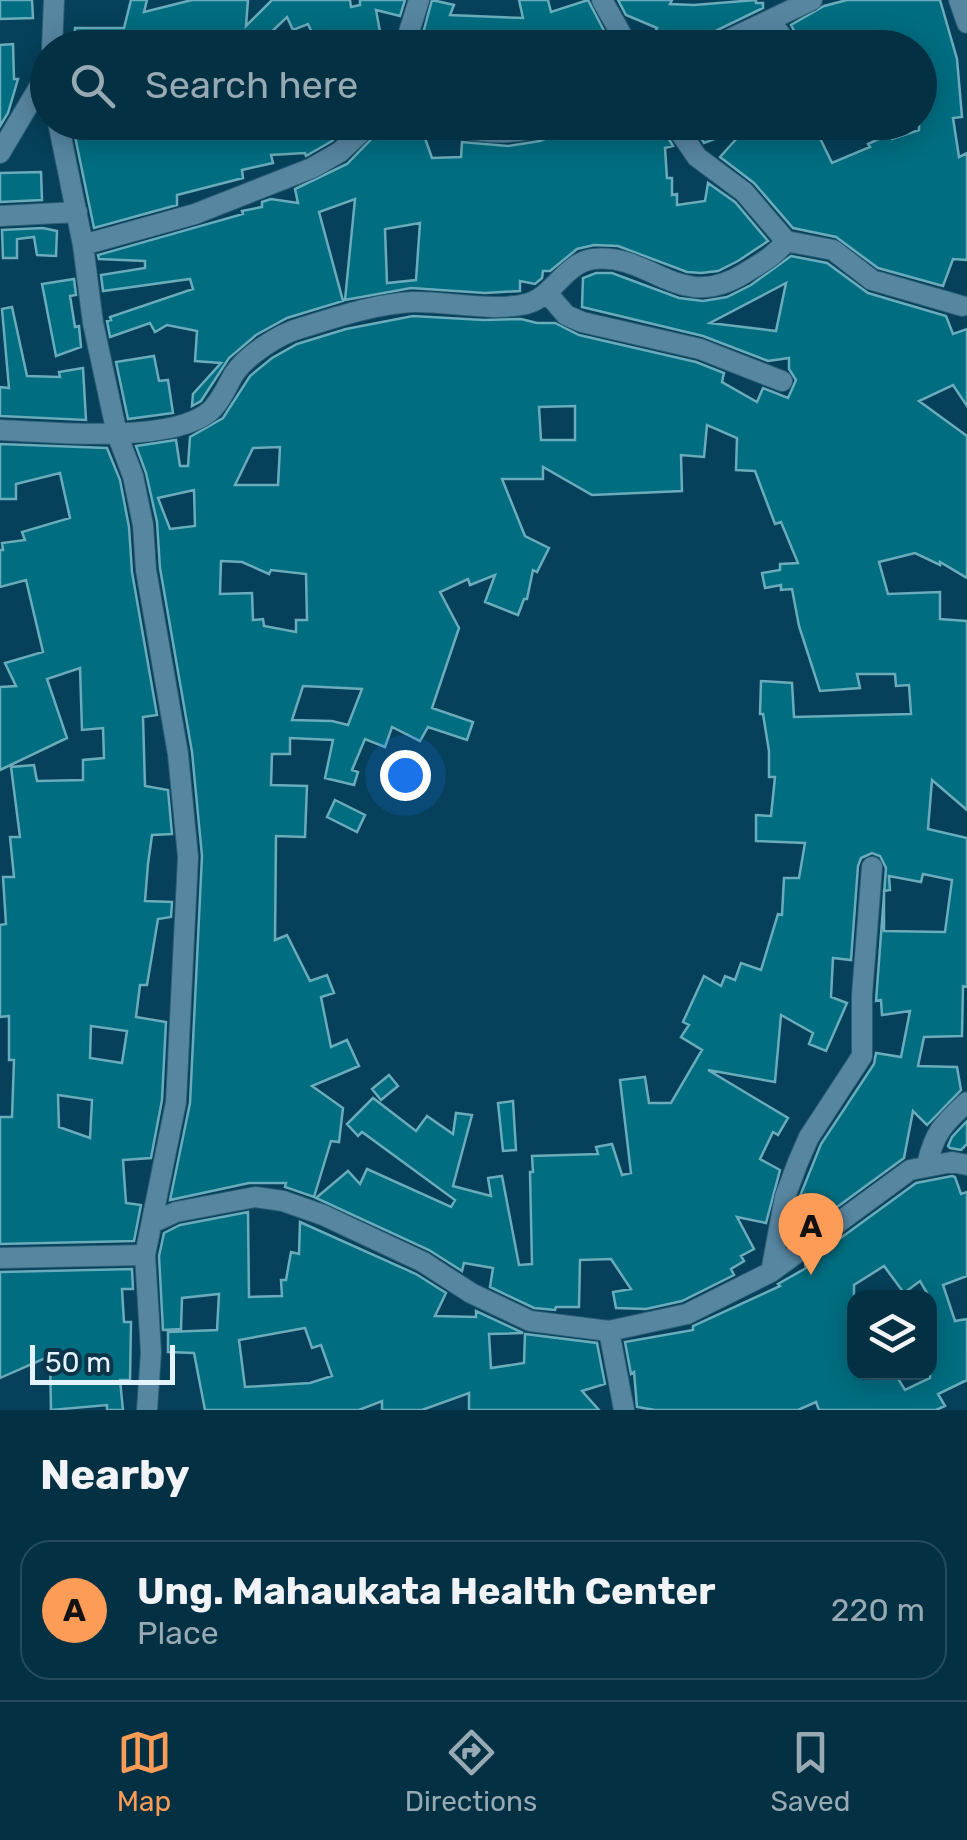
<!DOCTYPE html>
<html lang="en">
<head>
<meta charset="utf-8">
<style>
  :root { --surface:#043044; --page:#123c4f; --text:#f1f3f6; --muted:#97a9b2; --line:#254b5d; --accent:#fd9c56 }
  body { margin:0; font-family:Rubik,sans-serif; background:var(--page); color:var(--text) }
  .controls { position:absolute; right:30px; bottom:30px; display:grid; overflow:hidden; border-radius:20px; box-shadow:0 5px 25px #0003 }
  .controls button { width:90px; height:90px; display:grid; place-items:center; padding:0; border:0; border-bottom:2px solid var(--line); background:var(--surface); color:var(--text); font:50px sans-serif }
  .scale { position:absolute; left:30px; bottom:25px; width:145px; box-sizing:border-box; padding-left:10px; border:5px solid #e3f3fd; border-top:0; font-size:28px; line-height:35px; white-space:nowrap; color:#e3f3fd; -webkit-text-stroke:8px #0d3549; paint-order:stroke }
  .you { position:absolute; left:405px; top:775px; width:35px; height:35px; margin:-25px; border:8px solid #fff; border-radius:50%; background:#1a73e8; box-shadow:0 0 0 15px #1a73e833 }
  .badge { display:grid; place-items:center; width:65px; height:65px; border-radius:50%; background:var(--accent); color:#111; font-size:32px; font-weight:700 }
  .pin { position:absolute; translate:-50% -82px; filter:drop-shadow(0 2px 5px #0008) }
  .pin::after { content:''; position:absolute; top:52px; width:35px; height:30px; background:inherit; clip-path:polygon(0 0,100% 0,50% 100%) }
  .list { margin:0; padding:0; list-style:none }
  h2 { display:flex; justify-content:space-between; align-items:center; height:130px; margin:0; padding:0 40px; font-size:42px }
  h2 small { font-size:32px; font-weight:400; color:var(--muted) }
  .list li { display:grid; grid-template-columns:65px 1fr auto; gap:30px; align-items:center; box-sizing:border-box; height:140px; margin:0 20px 20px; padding:0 20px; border:2px solid var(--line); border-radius:30px }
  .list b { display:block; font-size:38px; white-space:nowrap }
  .list p { margin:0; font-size:32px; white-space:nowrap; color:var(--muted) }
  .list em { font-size:32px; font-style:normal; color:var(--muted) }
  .icon { flex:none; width:55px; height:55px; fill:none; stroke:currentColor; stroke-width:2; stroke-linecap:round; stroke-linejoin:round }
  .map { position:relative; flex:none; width:967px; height:1410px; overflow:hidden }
  .search { position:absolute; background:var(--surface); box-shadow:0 5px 25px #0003; left:30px; right:30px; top:30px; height:110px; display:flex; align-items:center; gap:25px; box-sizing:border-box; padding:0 35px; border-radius:55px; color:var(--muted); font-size:38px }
  .sheet { height:290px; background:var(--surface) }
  nav { display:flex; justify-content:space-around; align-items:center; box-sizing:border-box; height:140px; border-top:2px solid var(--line); background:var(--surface); font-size:28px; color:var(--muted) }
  nav a { display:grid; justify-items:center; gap:5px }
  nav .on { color:var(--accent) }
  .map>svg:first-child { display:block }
  .building { fill:#006d80; stroke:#6aacbb; stroke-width:2.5; fill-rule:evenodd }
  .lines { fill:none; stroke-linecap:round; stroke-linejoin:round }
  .minor-casing { stroke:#295d74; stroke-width:22 }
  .minor { stroke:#5786a1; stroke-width:20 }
</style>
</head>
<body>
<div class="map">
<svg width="967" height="1410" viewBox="0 0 967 1410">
  <rect width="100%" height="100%" fill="#06405a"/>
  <!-- building -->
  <path class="building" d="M0 0H32L33 18 0 19Z
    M131 0H147L144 12 192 0H248L246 26 272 0H350L351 7 360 5V0H405L400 16 376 10 383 48H319L308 24 293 30 287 17 266 37V48H74L75 28H124Z
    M432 0 454 5 450 15 523 18 519 0H548L551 12 588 0 613 48H419Z
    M618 0H672L670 4 694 5 756 0V3H763V8L705 36 697 48H647L657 28 626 15Z
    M847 0H940L957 59 962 117 953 118 959 157 967 153V260L953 259 943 286 878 268 836 237 793 228 754 183 720 157 747 127 704 143 695 129 712 122H804L811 137 818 134 832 163 870 147 868 144 889 134 892 139 919 130 920 48H804L791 25 824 6Z
    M13 44 14 79H18L8 113 0 126V45Z
    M72 122H162L161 131 208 132 207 125 222 122H309L308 129 343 128 346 122H351L332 141 306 156 305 153 271 155 273 163 242 170 243 178 177 195V205L94 228Z
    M566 122H659L673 146 665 148 667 178H672V195L677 194V205L705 201 708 183 735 202 768 241 738 261 718 271 701 273 687 272 618 246 594 245 577 249 550 271H543L542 278 535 284 520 281V291L485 293 411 288 345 300 355 199 319 212 343 301 287 318 256 335 229 358 201 401 192 406 193 394 221 363 195 361 197 331 167 325 155 332 150 323 110 337 107 321 111 320 110 317 193 289 190 279 103 291 101 275 145 268V261L99 259 98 255 243 214 242 211 262 207V202L271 199 298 203 295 189 347 164 385 125 421 127 432 158 461 157 462 142 508 146 540 141 562 132ZM420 223 416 280 387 283 385 229Z
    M41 172 42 200 0 202V173Z
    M43 228 57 231 56 256 37 255 34 237 17 239V258H3L2 230Z
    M791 256 827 263 868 293 946 316 953 334 967 329V406L953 385 919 401 967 436V578L940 562V565L915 553 879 562 888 594 940 592V619L967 621V810L932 780 928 829 967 838V987L963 986 962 1036 924 1037 918 1066 957 1067 961 1090 927 1125 913 1111 904 1158 818 1221 795 1220 798 1201 821 1144 874 1064 876 1053 901 1057 910 1011 882 1015 881 1000 876 1001 886 868 880 856 872 853 861 858 858 866 851 960 833 958 831 997 847 1003 826 1051 809 1044 813 1033 781 1015 775 1082 708 1070 788 1118 778 1135 773 1132 760 1159 780 1170 766 1223 737 1217 754 1249 741 1256 744 1261 731 1269 734 1275 682 1301 646 1309 616 1308 613 1292 631 1289 611 1259 580 1260 579 1307H556L555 1310 534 1308 490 1287 493 1268 464 1263 462 1271 429 1250 316 1198 348 1171 360 1184 367 1169 451 1207 455 1200 362 1132 358 1136 347 1124 373 1098 416 1131 427 1116 453 1134 456 1113 472 1115 453 1186 491 1196 488 1178 502 1176 519 1265 532 1264 530 1172H533L532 1156 598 1154 596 1147 612 1144 622 1175 631 1173 620 1080 645 1077 649 1103H671L702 1050 681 1037 689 1025 683 1022 704 976 721 986 725 976 735 980 741 963 761 970 778 914 782 915 784 878H799L805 843 756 841V815L771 816 775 777H769V751L763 714H760L761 681 792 683 794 717 911 714 909 685 896 686 895 674H857L860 688 820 691 799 626 792 589 781 590V585L765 588 762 573 780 570V564L798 563 781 522 775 524 755 471 736 470 737 438 707 425 704 457 681 455 682 491 592 495 543 467V479H502L525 536 549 548 537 572 533 570 527 599H524L518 615 485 602 495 575 470 585 468 579 440 592 459 628 432 708 473 722 467 740 428 727 420 741 392 727 385 747 365 739 352 770 358 772 354 785 325 778 333 740 290 738V754H272L271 785 307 786 305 837 276 836 275 940 287 935 310 981 327 975 334 993 321 997 331 1047 347 1040 359 1066 312 1086 343 1108 339 1142 331 1141 314 1197 285 1187 286 1183H249L170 1200 190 1103 202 856 192 752 160 568 157 522 146 473 136 446 176 440 180 466H188L190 437 223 418 250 376 272 358 297 344 346 329 413 316 484 320 521 319 537 323H555L579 335 696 362 724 373 722 382 757 402 763 388 788 398 796 380 789 369V358L768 361 703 336 582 307 583 278 596 273H612L679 298 703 301 727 297 751 285ZM786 283 776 331 710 323ZM575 406V440H541L539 407ZM280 447 278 485H235L253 448ZM194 490 195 526 170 529 158 498ZM221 561 242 562 269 574 271 570 306 574 307 620H296V632L264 626 263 619 253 620 252 593 220 594ZM303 686 362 689 348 725 332 721 292 720ZM923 874 952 880 945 932 884 931V891L890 890 889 876 921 882Z
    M74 279 76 295 70 296 75 327 79 326 81 347 56 356 42 284Z
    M12 307 27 376 60 377 59 372 83 368 86 420 0 416V387L9 388 2 309Z
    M154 356 159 381 168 380 173 413 128 419 116 362Z
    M0 444 107 448 120 480 129 527 132 572 157 715 143 717 145 786 168 790 172 834 152 835 148 864 145 901 172 902 171 917 158 919 147 985H140L136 1017 166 1022 162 1100 151 1158 123 1160 126 1203 141 1205 134 1241 0 1244V1117H12L14 1060H9V1016L0 1017V925L6 924 3 877H14L10 837H20L11 767 34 765 37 781 83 780V760L104 758 103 728 82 730 80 668 47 679 67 738 0 770V687L16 686 5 663 43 652 26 580 0 587V550H3L2 543 25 540 22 532 70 518 60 473 16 484V499H0ZM91 1026 127 1031 122 1063 90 1058ZM58 1095 92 1100 90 1138 59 1127Z
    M335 800 365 815 357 832 327 817Z
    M389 1075 398 1086 381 1100 372 1089Z
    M513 1101 516 1150 503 1151 498 1103Z
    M967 1121V1144L961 1150 950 1148 948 1146 952 1137Z
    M952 1176 955 1177 961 1194 967 1192V1276L943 1285 955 1321 967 1319V1380L938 1394 945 1406 936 1410H819L816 1402 798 1410H655L637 1407 634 1372 631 1374 625 1342 693 1330V1326L780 1286 778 1284 806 1268 805 1264 916 1183ZM884 1266 904 1293 920 1281 930 1298V1378L905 1390 894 1372H854V1285Z
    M248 1212 249 1297 282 1296 281 1280H286L291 1252 299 1254 300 1222 416 1274 446 1293 435 1316 476 1317V1311L523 1333 489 1334 491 1368 524 1363 525 1334 597 1343 605 1384 582 1391 599 1410H469V1393L422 1410H382V1401L359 1410H205L194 1353 168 1352V1332L217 1330 219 1294 182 1298 181 1329 163 1330 159 1256 164 1233 180 1225ZM305 1328 312 1348 321 1345 332 1376 310 1383 245 1387 239 1340Z
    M132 1269 133 1289H122L124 1322H131L130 1380H120L123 1410H107V1405L51 1410 50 1356 0 1378V1272Z"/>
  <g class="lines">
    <!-- minor casing -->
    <g class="minor-casing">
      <path id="minor" d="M602 0 629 48
        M959 0 967 23
        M770 20 790 48
        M52 48 54 0
        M404 48 419 0
        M711 48 812 0
        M58 122 83 245 93 323 117 434 133 476 143 525 146 570 178 754 188 857 176 1102 145 1255 151 1352 147 1410
        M435 122C476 132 512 139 552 122
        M673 122 697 157 744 192 786 241 833 250 872 280 962 306
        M0 153 48 72
        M0 216 77 212
        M83 245 195 214 312 168 340 152 372 122
        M548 294 566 315 582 322 700 349 782 381
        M0 430C50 432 170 444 209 412 220 403 227 386 234 374 247 355 279 334 301 328 337 317 375 304 412 302 447 301 493 312 526 304 554 297 565 262 594 259 652 253 679 314 745 273 761 263 775 256 786 241
        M927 1165C934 1133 943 1124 967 1102
        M152 1223 176 1212 255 1197 283 1201 323 1215 423 1262 471 1293 530 1321 609 1331 687 1314 771 1272 910 1170 952 1162 967 1165
        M0 1258 145 1255
        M771 1272 785 1197 798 1162 809 1137 862 1056V995L872 867
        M609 1331 624 1410"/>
    </g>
    <!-- minor -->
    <use href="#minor" class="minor"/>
  </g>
</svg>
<div class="controls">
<button><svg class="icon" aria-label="layers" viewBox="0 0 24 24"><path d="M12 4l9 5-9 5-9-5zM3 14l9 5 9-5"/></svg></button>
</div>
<div class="scale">50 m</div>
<div class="you"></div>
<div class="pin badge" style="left:811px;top:1275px">A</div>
<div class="search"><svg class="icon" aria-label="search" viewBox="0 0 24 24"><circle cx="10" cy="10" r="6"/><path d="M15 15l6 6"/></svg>Search here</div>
</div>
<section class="sheet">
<h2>Nearby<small></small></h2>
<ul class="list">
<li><span class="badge">A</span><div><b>Ung. Mahaukata Health Center</b><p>Place</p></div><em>220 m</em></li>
</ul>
</section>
<nav>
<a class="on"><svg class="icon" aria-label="map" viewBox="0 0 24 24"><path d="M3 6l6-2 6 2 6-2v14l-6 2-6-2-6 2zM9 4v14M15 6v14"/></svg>Map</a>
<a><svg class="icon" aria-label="directions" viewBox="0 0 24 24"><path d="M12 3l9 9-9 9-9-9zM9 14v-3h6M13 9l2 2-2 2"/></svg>Directions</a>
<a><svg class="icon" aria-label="saved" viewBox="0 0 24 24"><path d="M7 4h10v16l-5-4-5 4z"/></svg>Saved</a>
</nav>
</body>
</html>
